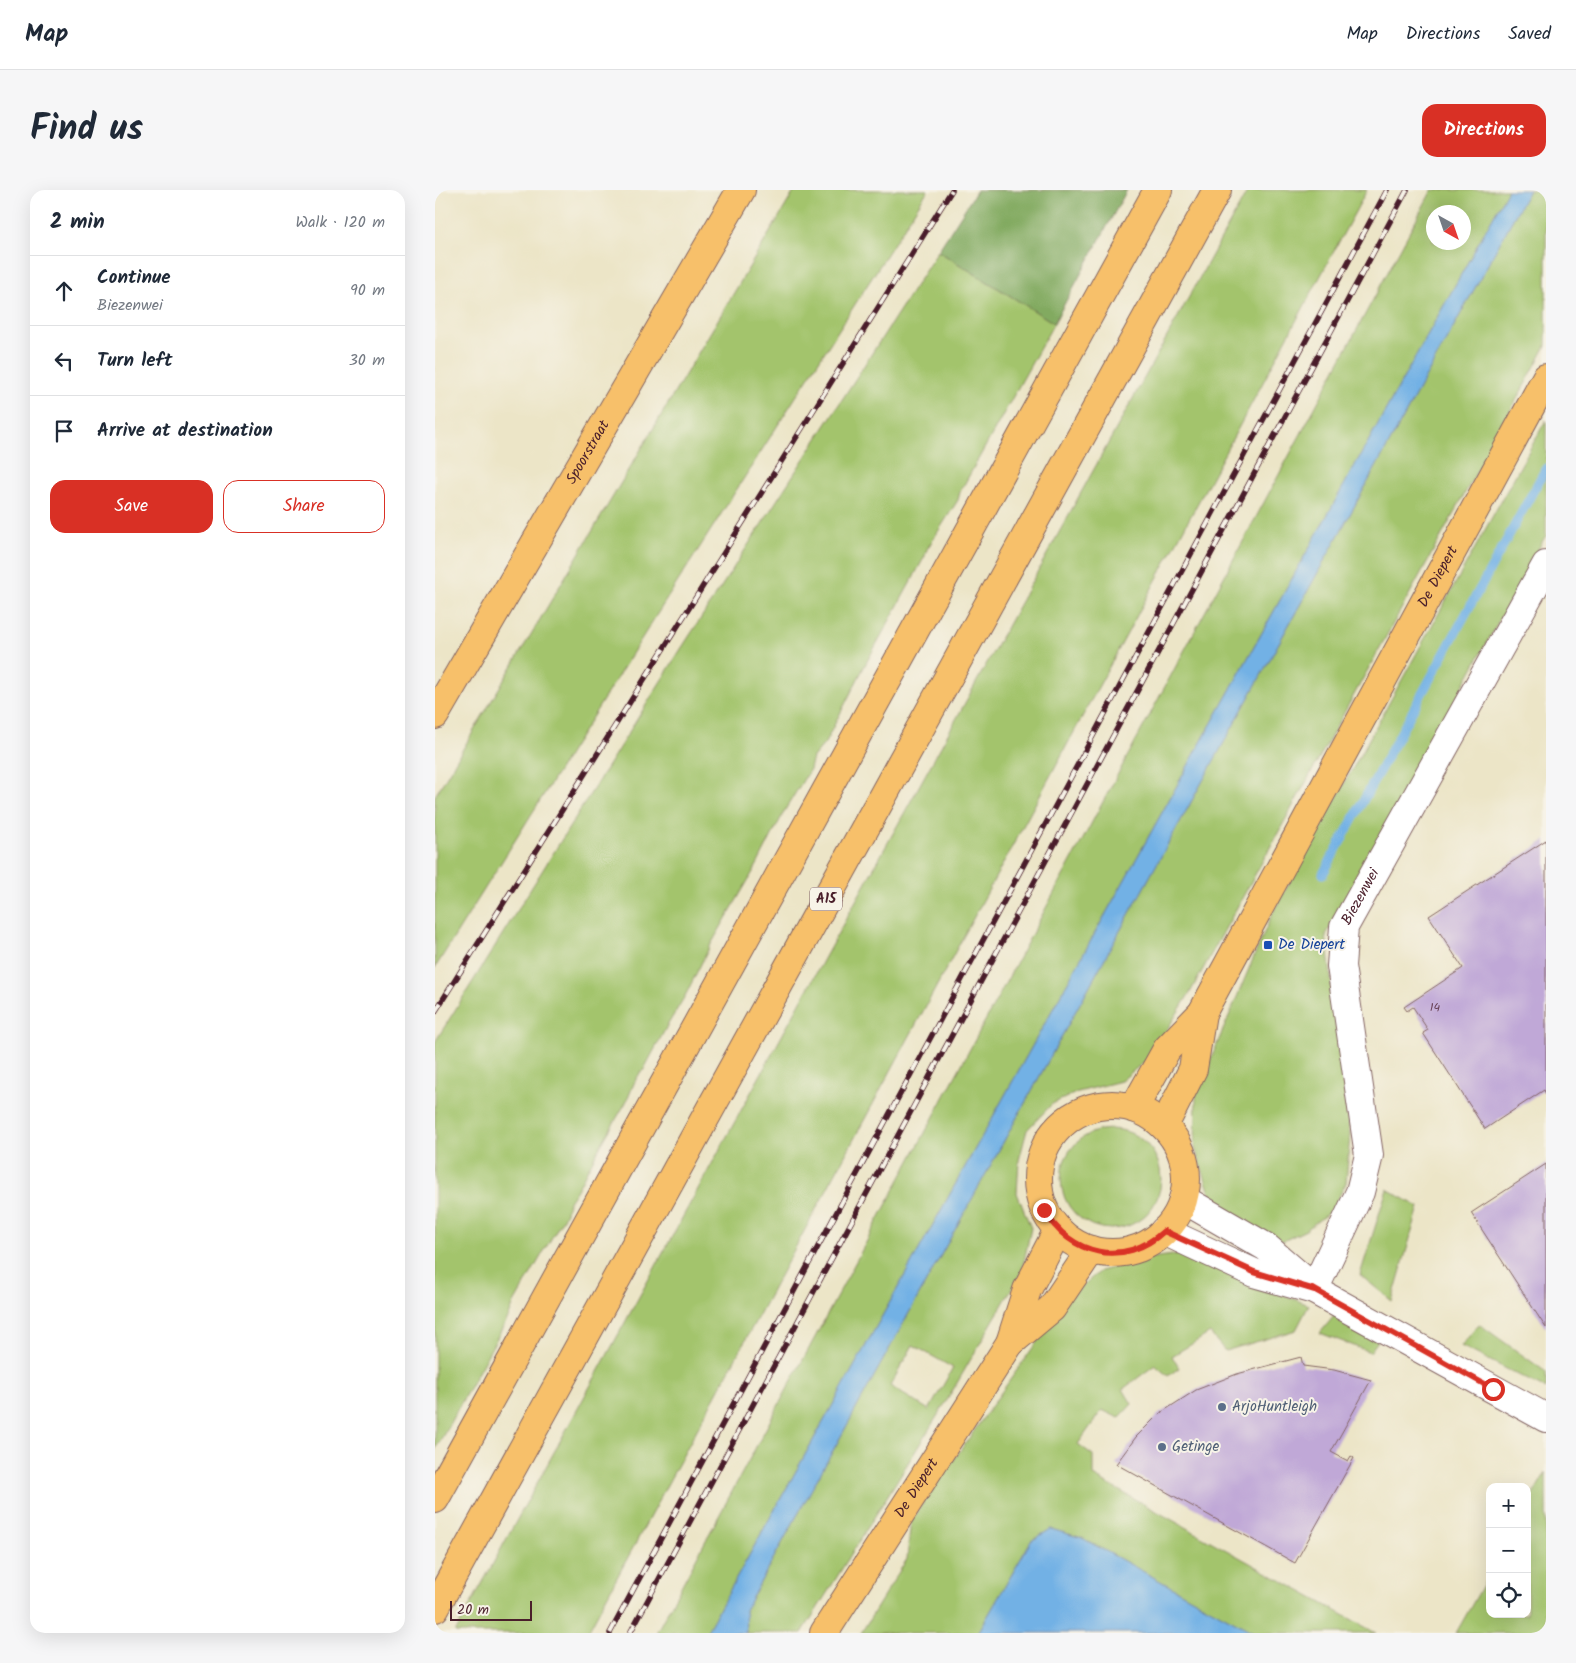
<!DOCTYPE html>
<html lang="en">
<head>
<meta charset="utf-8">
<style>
  :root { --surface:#fff; --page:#f6f6f7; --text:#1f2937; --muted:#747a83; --line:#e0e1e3; --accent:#d93025 }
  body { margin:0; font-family:Kalam,sans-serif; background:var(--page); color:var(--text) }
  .controls { position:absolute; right:15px; bottom:15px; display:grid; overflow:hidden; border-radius:10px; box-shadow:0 5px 20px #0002 }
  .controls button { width:45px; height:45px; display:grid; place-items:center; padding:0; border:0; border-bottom:1px solid var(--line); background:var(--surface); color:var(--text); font:25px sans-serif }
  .compass { position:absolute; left:991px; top:15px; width:45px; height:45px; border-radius:50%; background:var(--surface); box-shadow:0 5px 20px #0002; rotate:140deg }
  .scale { position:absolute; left:15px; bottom:12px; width:82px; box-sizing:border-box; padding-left:5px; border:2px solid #4a1f2b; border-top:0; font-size:14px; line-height:18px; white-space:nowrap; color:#4a1f2b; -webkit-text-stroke:4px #f7f3e8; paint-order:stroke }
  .stop { position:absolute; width:15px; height:15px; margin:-11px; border:4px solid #d93025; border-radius:50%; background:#fff }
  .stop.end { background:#d93025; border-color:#fff; box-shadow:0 1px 5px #0008 }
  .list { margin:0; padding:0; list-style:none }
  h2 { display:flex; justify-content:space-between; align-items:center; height:65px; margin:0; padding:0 20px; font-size:21px }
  h2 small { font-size:16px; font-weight:400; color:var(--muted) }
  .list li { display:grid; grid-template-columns:32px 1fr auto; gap:15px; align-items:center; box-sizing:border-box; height:70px; padding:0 20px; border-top:1px solid var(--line) }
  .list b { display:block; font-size:19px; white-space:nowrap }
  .list p { margin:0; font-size:16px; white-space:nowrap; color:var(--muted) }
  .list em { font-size:16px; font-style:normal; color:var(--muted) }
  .actions { display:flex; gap:10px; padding:15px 20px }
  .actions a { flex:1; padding:11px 0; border:1px solid var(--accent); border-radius:15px; text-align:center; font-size:18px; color:var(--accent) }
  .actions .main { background:var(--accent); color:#fff }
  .icon { flex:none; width:28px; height:28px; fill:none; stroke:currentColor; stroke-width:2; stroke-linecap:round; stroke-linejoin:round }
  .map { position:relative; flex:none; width:1111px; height:1443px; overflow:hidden; border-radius:15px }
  header { display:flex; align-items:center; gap:30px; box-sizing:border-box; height:70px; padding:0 25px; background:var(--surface); border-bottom:1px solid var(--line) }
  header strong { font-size:24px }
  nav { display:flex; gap:28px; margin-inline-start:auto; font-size:18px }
  .intro { display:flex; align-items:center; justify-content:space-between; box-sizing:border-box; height:120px; padding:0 30px }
  h1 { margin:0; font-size:35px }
  .button { padding:12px 22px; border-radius:15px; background:var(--accent); color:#fff; font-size:18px; font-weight:700 }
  main { display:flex; gap:30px; padding:0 30px }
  aside { flex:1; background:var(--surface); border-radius:15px; box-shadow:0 5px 20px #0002 }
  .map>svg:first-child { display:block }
  .green { fill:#a3c46c; stroke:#76724c; fill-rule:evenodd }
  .forest { fill:#82aa60; stroke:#666446 }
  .water { fill:#72b1e5; stroke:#5e6888 }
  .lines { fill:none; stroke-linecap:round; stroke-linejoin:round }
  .stream { stroke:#72b1e5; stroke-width:9 }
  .building { fill:#c0a8d7 }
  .minor-casing { stroke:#836462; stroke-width:30 }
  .major-casing { stroke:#836462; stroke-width:30 }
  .highway-casing { stroke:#836462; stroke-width:30 }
  .minor { stroke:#fff; stroke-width:28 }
  .major { stroke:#f7c06b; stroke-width:28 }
  .highway { stroke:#f7c06b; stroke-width:28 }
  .rail-casing { stroke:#4a1f2b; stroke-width:5.5 }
  .rail { stroke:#f7f3e8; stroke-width:4; stroke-dasharray:11; stroke-linecap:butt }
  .route { stroke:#d93025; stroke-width:6 }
  .transit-dot { fill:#1a4fb4; stroke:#f7f3e8; stroke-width:2 }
  .service-dot { fill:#5c6f8a; stroke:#f7f3e8; stroke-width:2 }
  .labels { text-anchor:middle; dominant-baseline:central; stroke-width:4; stroke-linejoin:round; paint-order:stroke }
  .number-label { font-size:12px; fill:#684156 }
  .shield { fill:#f7f3e8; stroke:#7e5f64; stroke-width:1 }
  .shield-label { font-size:14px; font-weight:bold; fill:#4a1f2b }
  .street-label { font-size:15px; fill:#4a1f2b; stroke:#f7f3e8 }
  .transit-label { font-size:15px; fill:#164399; stroke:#f7f3e8; text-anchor:start }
  .service-label { font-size:15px; fill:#4e5e75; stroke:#f7f3e8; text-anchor:start }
</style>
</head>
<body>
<header>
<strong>Map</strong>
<nav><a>Map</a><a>Directions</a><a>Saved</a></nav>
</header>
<div class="intro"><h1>Find us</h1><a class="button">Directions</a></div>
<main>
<aside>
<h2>2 min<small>Walk · 120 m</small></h2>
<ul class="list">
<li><svg class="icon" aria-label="ahead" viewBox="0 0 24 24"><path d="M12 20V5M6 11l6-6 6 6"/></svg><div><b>Continue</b><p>Biezenwei</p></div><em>90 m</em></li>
<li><svg class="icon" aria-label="left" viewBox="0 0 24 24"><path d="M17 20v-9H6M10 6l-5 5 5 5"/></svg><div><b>Turn left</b></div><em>30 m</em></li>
<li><svg class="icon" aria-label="arrive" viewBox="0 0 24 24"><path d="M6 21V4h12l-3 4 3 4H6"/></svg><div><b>Arrive at destination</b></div></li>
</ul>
<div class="actions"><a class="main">Save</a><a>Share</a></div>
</aside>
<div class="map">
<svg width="1111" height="1443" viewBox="0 0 1111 1443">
  <rect width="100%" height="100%" fill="#f7f3e8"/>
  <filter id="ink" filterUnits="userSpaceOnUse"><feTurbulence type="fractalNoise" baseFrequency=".02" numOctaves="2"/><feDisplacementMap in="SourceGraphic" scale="10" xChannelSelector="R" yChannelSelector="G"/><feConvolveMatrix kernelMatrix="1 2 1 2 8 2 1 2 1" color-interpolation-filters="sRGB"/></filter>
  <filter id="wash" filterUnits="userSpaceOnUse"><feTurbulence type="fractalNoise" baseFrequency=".0096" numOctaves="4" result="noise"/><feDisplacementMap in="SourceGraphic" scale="20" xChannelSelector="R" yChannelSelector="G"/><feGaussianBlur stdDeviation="1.12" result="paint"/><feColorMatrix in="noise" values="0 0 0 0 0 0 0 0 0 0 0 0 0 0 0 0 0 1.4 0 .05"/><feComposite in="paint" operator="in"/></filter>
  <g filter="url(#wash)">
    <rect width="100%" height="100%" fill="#ece5c7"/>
    <!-- green -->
    <path class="green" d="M360 0H493L212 440 0 778V606Z
      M813 0H932L152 1443H20L424 705Z
      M997 0H1073L271 1443H221ZM998 22H1028V52H998Z
      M1094 0H1111V156L756 801 715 867 686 891 643 902 617 914 592 940 584 970 582 1003 596 1038 587 1081 511 1212 367 1443H311L310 1420ZM478 1155 518 1178 494 1220 455 1196Z
      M503 61 619 133 525 302 523 310 492 359 490 366 430 475 390 553 378 567 375 579 350 620 322 675 275 756 250 806 232 836 208 881C199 887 196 904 190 914 174 941 158 968 144 996 139 1006 131 1012 131 1023L79 1113 73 1128 0 1260V852L246 459Z
      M1111 230V345L891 745 915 945 911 993 897 1020 871 1040 848 1051 806 1032 775 1003 760 958 761 904 837 724Z
      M626 989a50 50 0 1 1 100 0a50 50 0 1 1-100 0Z
      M952 999 984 1017 957 1111 925 1085Z
      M746 1064 874 1115 861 1140 790 1161 775 1143 737 1166 744 1178 733 1186 720 1175 688 1199 697 1214 684 1228 667 1220 643 1254 658 1265V1286L941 1443H820L647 1348 616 1339 596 1351 543 1443H426L472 1369 476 1330 633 1108 665 1081 715 1068Z
      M899 1126 943 1151 935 1162 885 1143Z
      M1044 1134 1111 1182V1199L1026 1156Z
      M1111 1282V1443H1021L1055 1383V1424H1092V1315Z"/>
    <!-- forest -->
    <path class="forest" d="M542 0H692L619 133 503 61Z"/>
    <!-- water -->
    <path class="water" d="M1073 0H1094L310 1420 311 1443H271Z
      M616 1339 647 1348 820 1443H543L596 1351Z"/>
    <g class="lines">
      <!-- stream -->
      <path class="stream" d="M888 684 1111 278"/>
    </g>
    <g id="blocks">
      <!-- building -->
      <path class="building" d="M1111 650V904L1109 900 1050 939 988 843 993 840 978 817 972 821 969 817 1028 778 994 726Z
        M1111 974V1138L1036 1023Z
        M866 1167 868 1176 899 1180 936 1190 896 1262 913 1271 916 1266 919 1268 860 1373 681 1274 701 1247 724 1224 761 1200 802 1184Z"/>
    </g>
  </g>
  <g filter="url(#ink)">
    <use href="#blocks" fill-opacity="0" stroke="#836462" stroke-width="1"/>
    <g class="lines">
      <!-- minor casing -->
      <g class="minor-casing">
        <g id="minor">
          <path d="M748 1009 831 1057 875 1095"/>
          <path d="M729 1041 819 1083 879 1100 1111 1228"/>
          <path id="s1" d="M879 1100 925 1002 934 965 906 776 909 737 1111 375"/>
        </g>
      </g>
      <!-- major casing -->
      <g class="major-casing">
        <g id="major">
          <path id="s2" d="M0 525 306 0"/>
          <circle cx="677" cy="989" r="74"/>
          <path id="s3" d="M699 918 732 859 767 823 1111 188"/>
          <path d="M729 936 758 879 767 823"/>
          <path d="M575 1153 617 1118 656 1060"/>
          <path id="s4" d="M389 1443 575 1153 592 1100 623 1040"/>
        </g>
      </g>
      <!-- highway casing -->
      <g class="highway-casing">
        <path id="highway" d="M0 1309 723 0
          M0 1418 782 0"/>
      </g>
      <!-- minor -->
      <use href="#minor" class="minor"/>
      <!-- major -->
      <use href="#major" class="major"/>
      <!-- highway -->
      <use href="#highway" class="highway"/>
      <!-- rail casing -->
      <g class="rail-casing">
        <path id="rail" d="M0 822 517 0
          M175 1443 952 0
          M195 1443 972 0"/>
      </g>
      <!-- rail -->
      <use href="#rail" class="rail"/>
    </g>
  </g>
  <g class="lines" filter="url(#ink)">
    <!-- route -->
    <path class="route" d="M609 1020C635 1066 689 1078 729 1041L819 1082 880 1100 1058 1199"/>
  </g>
  <!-- markers -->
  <rect class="transit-dot" x="828" y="750" width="10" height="10" rx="2.5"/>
  <g class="service-dot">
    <circle cx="787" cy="1217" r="5"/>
    <circle cx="727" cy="1257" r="5"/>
  </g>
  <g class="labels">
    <!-- number labels -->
    <g class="number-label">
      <text x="1000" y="817">14</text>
    </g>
    <!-- shield labels -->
    <rect class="shield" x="375" y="697.5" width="32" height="23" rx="4"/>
    <g class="shield-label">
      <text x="391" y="709">A15</text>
    </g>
    <!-- street labels -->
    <g class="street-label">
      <text stroke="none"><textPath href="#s2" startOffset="304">Spoorstraat</textPath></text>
      <text stroke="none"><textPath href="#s3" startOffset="614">De Diepert</textPath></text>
      <text stroke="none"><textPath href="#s1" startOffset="411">Biezenwei</textPath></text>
      <text stroke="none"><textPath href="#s4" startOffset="172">De Diepert</textPath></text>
    </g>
    <!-- transit labels -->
    <g class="transit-label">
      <text x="843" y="755">De Diepert</text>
    </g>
    <!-- service labels -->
    <g class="service-label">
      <text x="797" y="1217">ArjoHuntleigh</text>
      <text x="737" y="1257">Getinge</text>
    </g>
  </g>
</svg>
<div class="controls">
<button>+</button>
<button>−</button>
<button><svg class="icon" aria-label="locate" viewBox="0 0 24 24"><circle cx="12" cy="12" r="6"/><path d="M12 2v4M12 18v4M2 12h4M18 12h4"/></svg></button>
</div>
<svg class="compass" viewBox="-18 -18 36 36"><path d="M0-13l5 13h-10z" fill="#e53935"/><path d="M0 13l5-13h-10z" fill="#747a83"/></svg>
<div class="scale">20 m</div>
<div class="stop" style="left:1058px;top:1199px"></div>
<div class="stop end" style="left:609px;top:1020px"></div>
</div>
</main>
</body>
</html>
